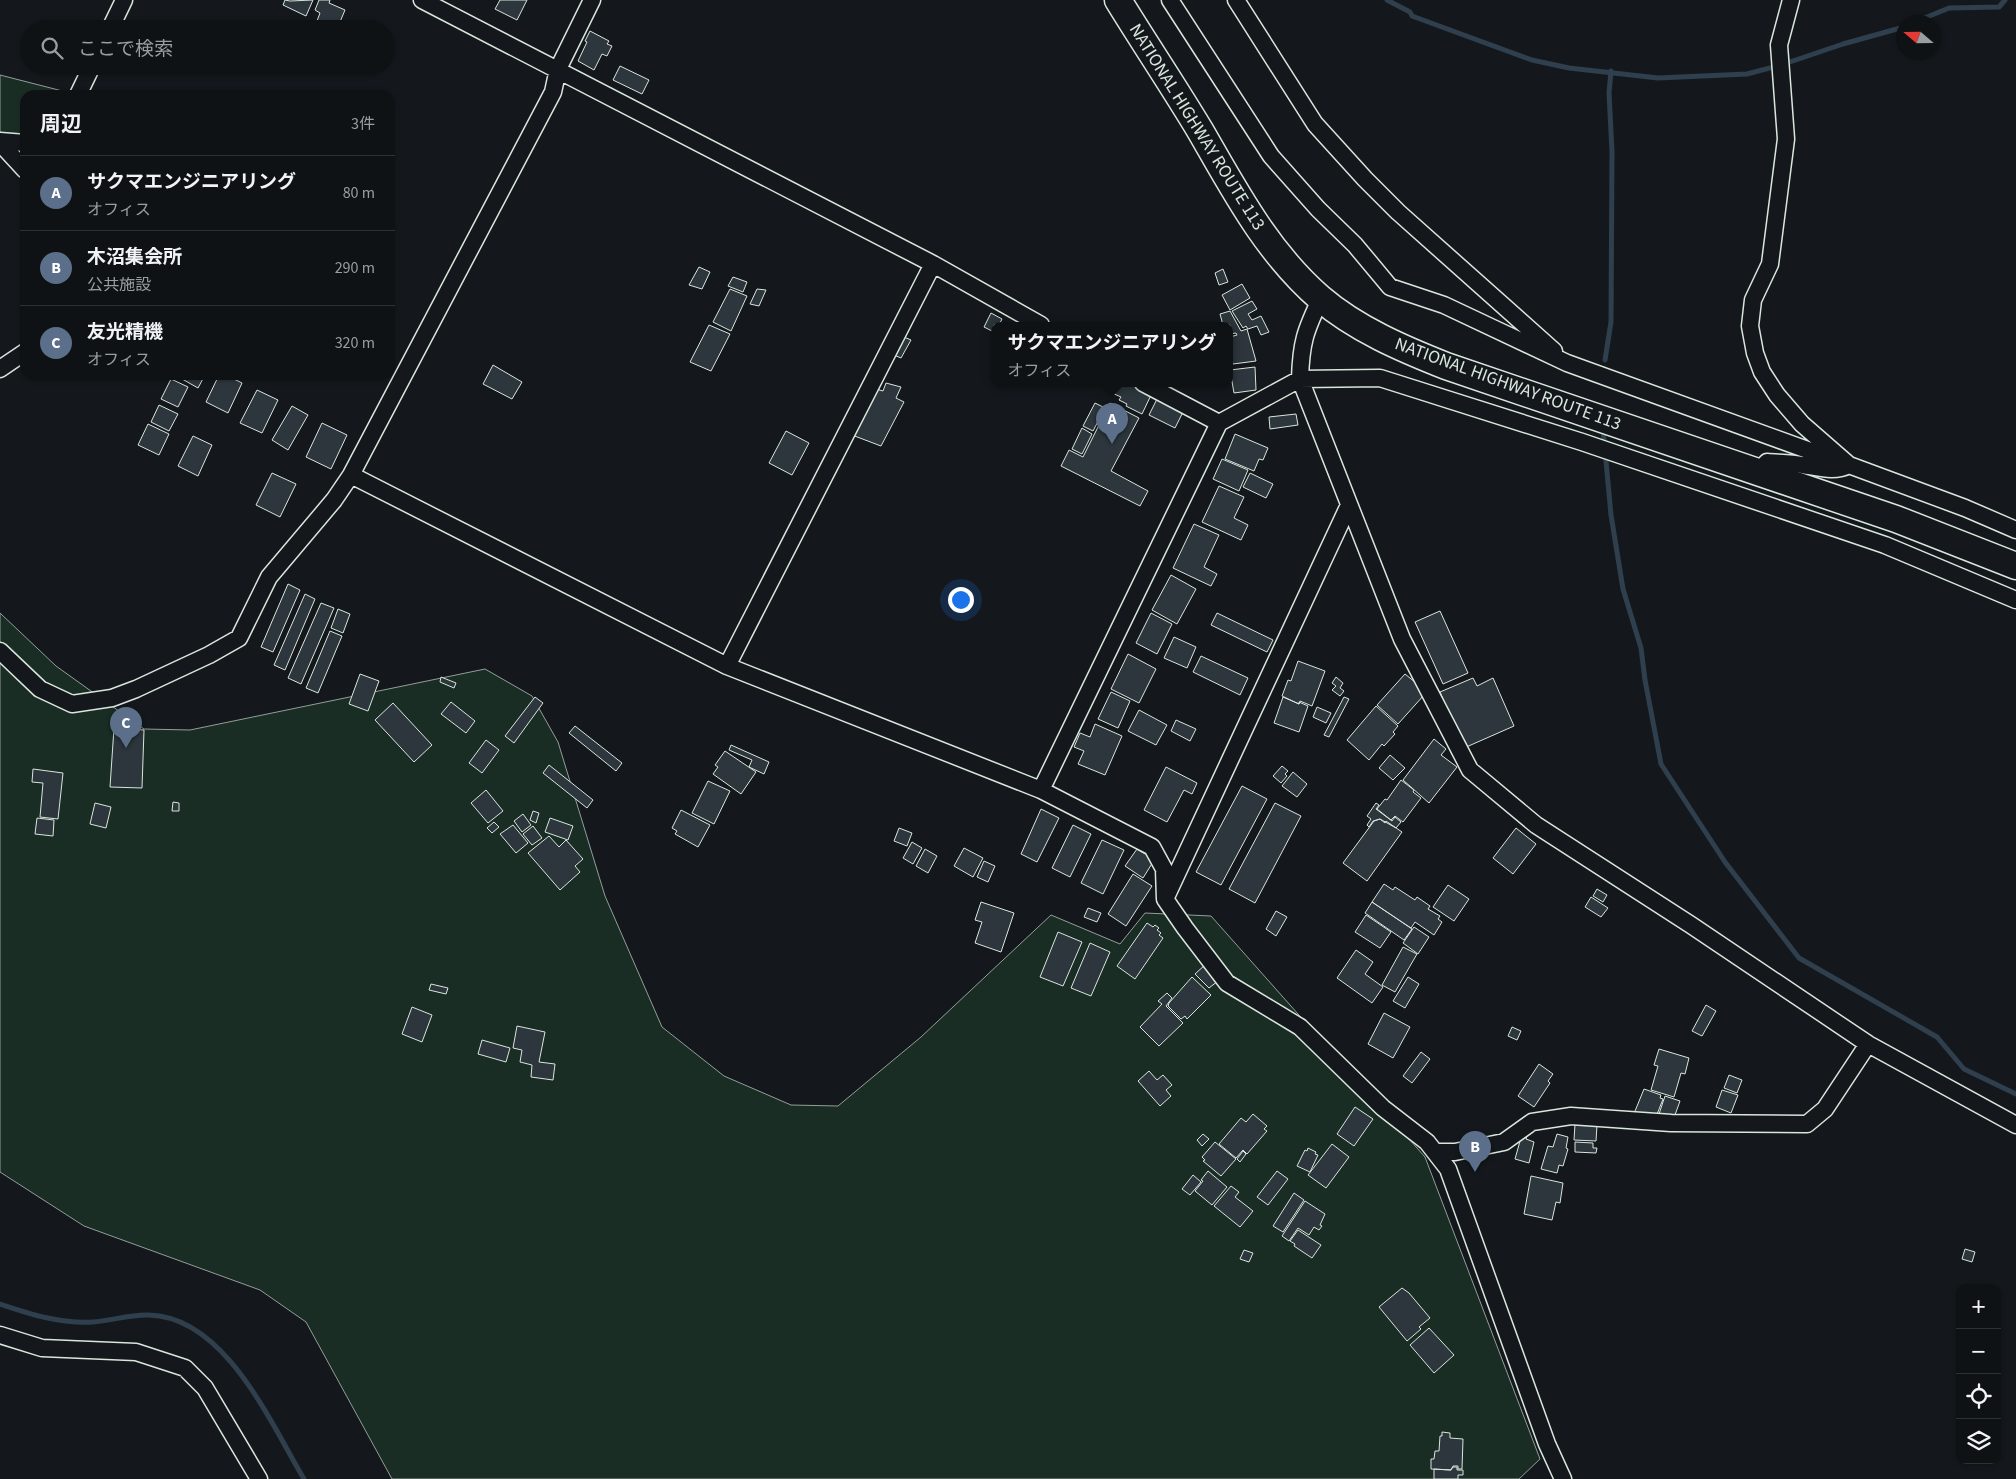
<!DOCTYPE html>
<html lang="ja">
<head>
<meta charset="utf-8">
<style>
  :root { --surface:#0f1215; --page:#181b1e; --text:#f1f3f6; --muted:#9b9ea0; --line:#2f3234; --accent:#7c3aed }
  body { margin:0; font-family:"Source Sans 3","Noto Sans JP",sans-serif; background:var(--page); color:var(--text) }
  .controls { position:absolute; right:15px; bottom:15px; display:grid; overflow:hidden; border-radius:10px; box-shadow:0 1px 4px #0004 }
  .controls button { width:45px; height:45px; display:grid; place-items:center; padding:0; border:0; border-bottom:1px solid var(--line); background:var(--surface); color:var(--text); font:25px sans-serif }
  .compass { position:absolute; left:1896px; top:15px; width:45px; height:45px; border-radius:50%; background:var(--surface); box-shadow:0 1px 4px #0004; rotate:290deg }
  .you { position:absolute; left:960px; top:599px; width:18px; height:18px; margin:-12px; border:4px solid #fff; border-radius:50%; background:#1a73e8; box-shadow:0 0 0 8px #1a73e833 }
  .badge { display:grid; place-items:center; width:32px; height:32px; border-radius:50%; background:var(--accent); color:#fff; font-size:16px; font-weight:700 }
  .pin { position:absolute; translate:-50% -41px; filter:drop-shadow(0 1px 2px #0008) }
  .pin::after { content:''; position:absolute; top:26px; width:18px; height:15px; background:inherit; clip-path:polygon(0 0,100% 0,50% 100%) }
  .popup { position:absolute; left:991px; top:322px; width:242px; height:65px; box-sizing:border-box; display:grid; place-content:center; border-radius:10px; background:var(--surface); filter:drop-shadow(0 1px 4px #0005); font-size:16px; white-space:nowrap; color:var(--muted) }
  .popup b { font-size:19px; color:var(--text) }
  .popup::after { content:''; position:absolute; left:50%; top:100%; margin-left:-10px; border:10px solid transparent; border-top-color:var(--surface) }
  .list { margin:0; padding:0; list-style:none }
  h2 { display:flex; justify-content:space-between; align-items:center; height:65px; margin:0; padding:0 20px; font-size:21px }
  h2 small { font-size:16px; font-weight:400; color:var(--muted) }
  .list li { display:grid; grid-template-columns:32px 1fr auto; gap:15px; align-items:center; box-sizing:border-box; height:75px; padding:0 20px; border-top:1px solid var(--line) }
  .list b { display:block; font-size:19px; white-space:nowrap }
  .list p { margin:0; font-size:16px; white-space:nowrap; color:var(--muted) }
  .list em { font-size:16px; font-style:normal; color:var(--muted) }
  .icon { flex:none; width:28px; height:28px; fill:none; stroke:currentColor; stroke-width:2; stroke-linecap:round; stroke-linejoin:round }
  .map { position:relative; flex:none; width:2016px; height:1479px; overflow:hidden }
  .search { position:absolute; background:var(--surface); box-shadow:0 1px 4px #0004; left:20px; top:20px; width:375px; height:55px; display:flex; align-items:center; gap:12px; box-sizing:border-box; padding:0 18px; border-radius:28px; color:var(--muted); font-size:19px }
  .panel { position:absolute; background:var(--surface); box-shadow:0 1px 4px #0004; left:20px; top:90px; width:375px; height:290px; border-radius:15px }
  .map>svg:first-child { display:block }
  .green { fill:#1a2d24; stroke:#939e99 }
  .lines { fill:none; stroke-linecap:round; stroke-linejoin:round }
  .stream { stroke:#2f3f4d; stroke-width:5 }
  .building { fill:#2c363c; stroke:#d8e6dc }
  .minor-casing { stroke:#d8e6dc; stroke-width:19 }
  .trunk-casing { stroke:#d8e6dc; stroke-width:29 }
  .minor { stroke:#14181c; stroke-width:16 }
  .trunk { stroke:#14181c; stroke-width:26 }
  .labels { text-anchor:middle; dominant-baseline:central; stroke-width:4; stroke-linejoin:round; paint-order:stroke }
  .street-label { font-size:18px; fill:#d8e6dc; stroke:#14181c }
</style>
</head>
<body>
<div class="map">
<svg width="2016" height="1479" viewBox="0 0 2016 1479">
  <rect width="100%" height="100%" fill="#14181c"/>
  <!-- green -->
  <path class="green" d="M0 75 78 95H25V143L0 141Z
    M0 613 56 666 144 729 190 730 485 669 532 696 558 742 605 896 662 1027 724 1076 791 1105 838 1106 921 1037 1051 915 1120 944 1145 913 1211 916 1425 1157 1540 1459 1519 1479H392L306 1322 260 1290 84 1226 0 1172Z"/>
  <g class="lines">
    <!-- stream -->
    <path class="stream" d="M1387 0 1410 12 1412 16 1532 60 1569 68 1658 78 1747 74 1781 65 1843 44 1904 27
      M1915 22 1949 8 1999 7 2005 0
      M1605 360 1611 322 1612 152 1609 93 1611 71
      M1603 429 1611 515 1623 589 1641 648 1645 680 1661 764 1725 862 1799 958 1937 1037 1964 1069 2016 1094
      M0 1304C30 1314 60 1324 93 1322 111 1321 130 1314 149 1315 225 1317 270 1422 304 1479"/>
  </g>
  <!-- building -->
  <path class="building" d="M285 0 290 1 313 0 306 16 283 5Z
    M319 0H330L329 3 345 10 337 29 317 21 320 13 315 10Z
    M500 0H527L517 20 495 9Z
    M590 31 609 41 607 44 612 46 607 56 602 54 594 70 578 61 587 42 585 41Z
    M620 66 649 80 642 94 613 80Z
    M699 267 710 272 702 289 689 285Z
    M1223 269 1228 282 1219 285 1215 273Z
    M733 277 747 282 743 292 728 286Z
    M1242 284 1250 298 1230 310 1222 295Z
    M730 289 747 296 731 331 713 322Z
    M757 289 766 290 759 306 750 304Z
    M1252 301 1257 309 1248 314 1252 320 1261 316 1269 332 1261 335 1257 326 1248 329 1246 326 1243 328 1232 311Z
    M1230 311 1241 331 1247 329 1256 361 1233 364 1230 354V337L1237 335 1236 333 1230 334V325H1223L1220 314Z
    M991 313 1002 319 999 325H994V332L984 327Z
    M709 325 730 334 711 371 690 362Z
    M904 337 911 340 901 358 894 355Z
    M493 365 522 382 512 399 483 384Z
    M1255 367 1256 390 1234 393 1230 370Z
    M175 375H205L198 388Z
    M219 375H226L242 383 228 413 206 402Z
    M171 379 188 387 178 407 161 399Z
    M886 383 901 387 896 398 904 402 881 446 852 435 876 389 883 391Z
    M1117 383H1131L1152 393 1142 414 1126 406 1127 404 1119 400 1121 397 1112 393Z
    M257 390 278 400 262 433 240 423Z
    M1157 399 1183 412 1175 428 1149 415Z
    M1095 403 1105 408 1093 431 1083 426Z
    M1110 403 1139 418 1111 471 1148 491 1140 506 1061 466 1069 450 1083 457Z
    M159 405 178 414 169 431 151 422Z
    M292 406 308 415 288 450 272 440Z
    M1296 414 1298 425 1270 429 1269 417Z
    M322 423 347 435 331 469 306 457Z
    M148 424 169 434 159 455 138 445Z
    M1082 428 1092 434 1082 454 1072 449Z
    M786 431 809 443 792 475 769 463Z
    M1235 434 1268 448 1263 460 1259 459 1254 471 1225 459Z
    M193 436 212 445 198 476 178 466Z
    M1222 459 1248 470 1239 491 1213 479Z
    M272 473 296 484 280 517 256 505Z
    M1250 473 1273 484 1266 498 1243 487Z
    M1219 486 1244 497 1234 518 1248 525 1241 540 1202 522Z
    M1194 524 1219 535 1204 567 1217 574 1211 586 1173 568Z
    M1171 575 1196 589 1177 624 1152 610Z
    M288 584 300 590 273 652 261 647Z
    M305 594 315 599 285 670 274 665Z
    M321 603 334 608 301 684 288 678Z
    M338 609 350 614 343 633 331 628Z
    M1440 611 1468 673 1443 684 1415 622Z
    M1151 613 1172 624 1157 654 1136 643Z
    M1217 613 1273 640 1267 652 1211 625Z
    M330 631 342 636 318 693 306 688Z
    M1174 637 1196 647 1187 668 1164 658Z
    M1128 654 1156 669 1139 703 1111 689Z
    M1201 656 1248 678 1240 695 1193 672Z
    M1298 661 1325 671 1312 706 1300 701 1299 704 1282 696 1288 680 1291 681Z
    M360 674 379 681 368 711 349 704Z
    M1405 674 1421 687 1418 690 1424 695 1398 724 1377 705Z
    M441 677 456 683 454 688 440 682Z
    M1336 677 1343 683 1340 688 1344 691 1340 696 1332 690 1336 686 1332 683Z
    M1473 678 1477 686 1493 678 1514 726 1464 748 1440 692Z
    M1111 692 1130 701 1118 728 1098 719Z
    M535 697 543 703 514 743 505 736Z
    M1283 697 1299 704V702L1308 706 1299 732 1274 723Z
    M1344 697 1349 699 1329 737 1324 735Z
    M451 702 475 721 466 733 441 714Z
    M393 703 432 745 414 762 375 720Z
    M1376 706 1398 726 1393 732 1395 734 1384 746 1382 744 1369 760 1347 740Z
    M1317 707 1331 713 1326 723 1313 717Z
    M1139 710 1167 725 1156 745 1128 731Z
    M1176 720 1196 729 1190 741 1171 731Z
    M1095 724 1122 736 1105 775 1078 764 1084 751 1074 747 1080 733 1090 737Z
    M575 726 622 763 616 771 569 733Z
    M114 728 144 730 142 788 110 787Z
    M1434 739 1446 749 1441 755 1457 767 1429 803 1403 780Z
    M486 740 499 750 482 773 469 763Z
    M731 745 769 762 764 774 749 767 752 760 729 750Z
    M725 751 756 772 741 794 713 774 718 767 715 765Z
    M1390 755 1405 768 1393 780 1379 768Z
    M549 765 593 800 587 808 543 773Z
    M1282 766 1288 771 1285 774 1287 776 1281 783 1273 776Z
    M1166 767 1197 783 1192 794 1184 790 1167 822 1144 810Z
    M33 769 63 773 58 819 40 817 43 783 32 782Z
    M1293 772 1307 784 1297 797 1282 786Z
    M1401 780 1414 790 1413 792 1421 798 1403 822 1395 816 1391 820 1377 809 1385 799 1387 800Z
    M708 781 730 791 714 824 692 813Z
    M1242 786 1267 799 1221 885 1196 872Z
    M486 790 503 811 488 823 471 803Z
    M173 802 179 803V811H172Z
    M95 803 111 807 106 828 90 824Z
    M1275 803 1301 816 1255 903 1229 889Z
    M1376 803 1379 805 1376 809 1392 821 1395 817 1401 822 1396 828 1380 819 1373 821 1369 827 1367 825 1371 819 1367 816Z
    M1041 809 1059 818 1037 862 1021 854Z
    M681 810 710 825 698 847 675 834 677 831 672 828Z
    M533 811 539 813 536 823 530 820Z
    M523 814 531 825 522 832 514 821Z
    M37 818 54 820 53 836 35 834Z
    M550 818 573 826 568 840 545 832Z
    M1380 819 1385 823 1386 821 1402 832 1367 881 1343 863 1374 821Z
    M494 822 499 827 492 833 487 828Z
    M513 825 528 843 516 853 500 834Z
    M1073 825 1091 834 1070 877 1052 868Z
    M533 826 542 838 532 845 523 834Z
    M899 828 912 833 907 846 894 841Z
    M1516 828 1536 844 1513 874 1493 858Z
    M549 836 559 847 566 840 583 859 575 866 580 872 560 890 528 853Z
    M1102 840 1124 850 1103 894 1081 883Z
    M912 842 922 848 913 864 903 858Z
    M964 848 983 858 973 877 954 866Z
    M925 849 937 856 928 873 916 866Z
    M1137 849 1150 857 1148 859 1153 862 1143 878 1125 866Z
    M984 861 995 866 988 882 977 877Z
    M1133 874 1152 886 1126 926 1108 914Z
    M1384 884 1393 890 1395 887 1415 900 1417 897 1430 906 1428 909 1440 916 1438 919 1442 922 1434 935 1415 922 1411 928 1372 902Z
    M1448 885 1469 899 1454 921 1433 907Z
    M1597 889 1607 895 1603 902 1593 896Z
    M1591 897 1608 908 1601 917 1585 907Z
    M981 902 1014 913 1001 952 975 943 982 922 975 920Z
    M1372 902 1412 929 1404 940 1365 913Z
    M1088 908 1101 913 1097 922 1084 917Z
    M1276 911 1287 917 1276 936 1266 929Z
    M1366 915 1391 932 1380 948 1355 932Z
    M1147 923 1153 927 1155 925 1159 928 1157 930 1161 933 1159 935 1163 938 1135 979 1117 966Z
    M1414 927 1429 937 1418 954 1403 943Z
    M1058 932 1082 942 1063 986 1040 977Z
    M1090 943 1110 952 1091 996 1071 988Z
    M1403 947 1417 954 1395 992 1382 985Z
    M1356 950 1373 962 1365 974 1383 987 1372 1003 1337 978Z
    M1206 964 1218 981 1209 988 1195 974Z
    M1192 977 1211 995 1187 1019 1185 1016 1181 1019 1168 1006 1169 1003Z
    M1408 977 1419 984 1405 1008 1393 1001Z
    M431 984 448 988 446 994 429 990Z
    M1167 993 1172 998 1166 1006 1183 1023 1159 1046 1140 1027 1162 1004 1158 1001Z
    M1706 1005 1716 1011 1702 1036 1692 1031Z
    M412 1007 432 1015 422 1042 402 1034Z
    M1384 1013 1410 1027 1393 1058 1368 1044Z
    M517 1026 545 1032 539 1062 555 1064 553 1080 531 1077 532 1065 520 1062 522 1050 513 1048Z
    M1512 1027 1521 1031 1517 1040 1508 1036Z
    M482 1040 510 1048 506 1062 478 1054Z
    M1659 1049 1689 1058 1685 1074 1681 1073 1674 1097 1651 1090 1658 1066 1654 1065Z
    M1421 1052 1430 1059 1412 1083 1403 1076Z
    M1539 1064 1553 1074 1548 1081 1550 1083 1534 1107 1518 1096Z
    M1149 1071 1157 1080 1163 1075 1172 1085 1166 1090 1171 1096 1160 1106 1138 1081Z
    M1729 1075 1742 1080 1737 1093 1724 1088Z
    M1644 1089 1661 1095 1660 1098 1663 1099 1656 1117 1633 1116Z
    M1722 1090 1738 1095 1731 1113 1716 1107Z
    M1665 1096 1680 1101 1675 1115 1659 1114Z
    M1355 1107 1373 1119 1354 1146 1337 1134Z
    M1253 1114 1267 1126 1264 1129 1267 1131 1247 1154 1243 1150 1236 1158 1219 1144 1241 1118 1246 1122Z
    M1575 1124 1597 1125 1596 1141 1574 1140Z
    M1203 1134 1209 1139 1202 1146 1197 1140Z
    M1522 1134 1527 1136 1526 1139 1534 1142 1529 1163 1515 1159Z
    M1557 1134 1568 1137 1566 1148 1568 1149 1563 1166 1559 1165 1557 1173 1541 1169 1548 1146 1553 1147Z
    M1215 1142 1236 1159 1221 1176 1203 1161 1205 1160 1202 1157Z
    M1575 1142 1593 1143V1148H1597L1596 1153 1575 1152Z
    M1332 1144 1349 1157 1326 1188 1308 1175Z
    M1308 1148 1316 1152 1315 1154 1318 1155 1310 1172 1297 1166 1305 1150 1307 1151Z
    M1243 1151 1246 1154 1240 1162 1237 1159Z
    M1208 1171 1227 1187 1212 1205 1195 1191 1203 1181 1201 1180Z
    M1277 1171 1288 1179 1268 1205 1257 1197Z
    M1193 1175 1201 1182 1190 1195 1182 1189Z
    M1531 1176 1563 1183 1560 1203 1556 1202 1552 1220 1524 1214Z
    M1231 1186 1239 1192 1235 1197 1253 1211 1240 1227 1214 1206Z
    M1294 1193 1304 1200 1283 1232 1273 1226Z
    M1305 1201 1325 1214 1320 1225 1322 1226 1319 1230 1314 1227 1309 1235 1298 1228 1289 1241 1282 1236Z
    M1298 1230 1321 1245 1312 1258 1294 1246 1295 1244 1290 1241Z
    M1965 1249 1975 1252 1972 1262 1962 1259Z
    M1244 1250 1253 1253 1249 1262 1240 1259Z
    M1402 1288 1409 1293 1430 1318 1419 1327 1421 1329 1407 1341 1379 1307Z
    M1429 1328 1454 1355 1434 1373 1410 1345Z
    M1442 1432 1450 1433V1438L1463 1439 1462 1469H1458V1466H1453L1451 1470 1431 1469V1459H1434L1435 1451H1439L1440 1436H1442Z
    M1453 1467H1457V1470H1463V1475H1458V1479H1434V1469L1451 1470Z"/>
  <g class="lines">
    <!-- minor casing -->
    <g class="minor-casing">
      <path id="minor" d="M422 0 933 264 1041 325
        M1170 0 1271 156 1318 209 1355 245 1390 287 1444 305 1567 363 1849 465 1965 508 2016 530
        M1236 0 1315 124 1365 179 1398 212 1554 351
        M110 29 124 0
        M78 95 92 66
        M0 141 25 143
        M0 143 25 170
        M1321 298C1305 331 1301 343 1300 379L1402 639 1470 770 1536 825 1691 925 1868 1044 2016 1125
        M0 369 25 352
        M1143 383 1219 423
        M1758 472 1767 462C1779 463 1791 463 1802 465 1818 467 1834 473 1849 465L1802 424 1777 395 1762 372 1755 353 1750 326 1753 300 1770 264 1786 139 1779 45 1791 0
        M351 475 727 666 1041 790 1152 847 1164 869 1165 899 1185 928 1227 983 1300 1027 1383 1108 1427 1142 1448 1169 1547 1444 1563 1479
        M0 651 40 689 72 704 112 698 136 689 209 655 239 638 269 577 334 500 351 475 553 92 558 69 592 0
        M727 666 933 264
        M1041 790 1219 423 1300 379 1380 378 1582 442 1885 545 2016 600
        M1167 895 1349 505
        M1436 1152H1455L1504 1142 1532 1122 1571 1116 1671 1123 1807 1124 1825 1109 1868 1044
        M0 1335 42 1348 136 1352 185 1368 205 1388 259 1479"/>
    </g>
    <!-- trunk casing -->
    <g class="trunk-casing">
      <path id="trunk" d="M1118 0C1145 44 1174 87 1201 132 1235 191 1267 252 1320 298 1356 329 1403 349 1446 366L1896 519 2016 566"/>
    </g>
    <!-- minor -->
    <use href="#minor" class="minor"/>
    <!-- trunk -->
    <use href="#trunk" class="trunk"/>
  </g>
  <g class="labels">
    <!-- street labels -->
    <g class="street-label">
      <text transform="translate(1197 127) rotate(58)">NATIONAL HIGHWAY ROUTE 113</text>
      <text transform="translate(1508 384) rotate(20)">NATIONAL HIGHWAY ROUTE 113</text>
    </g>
  </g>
</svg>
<div class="controls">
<button>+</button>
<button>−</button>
<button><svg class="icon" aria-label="locate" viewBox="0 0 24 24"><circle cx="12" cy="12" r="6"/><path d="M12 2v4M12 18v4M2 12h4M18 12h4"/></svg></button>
<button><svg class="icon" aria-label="layers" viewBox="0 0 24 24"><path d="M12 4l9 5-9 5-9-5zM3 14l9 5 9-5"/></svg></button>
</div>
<svg class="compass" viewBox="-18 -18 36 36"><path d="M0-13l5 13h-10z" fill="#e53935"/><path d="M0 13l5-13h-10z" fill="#9b9ea0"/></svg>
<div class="you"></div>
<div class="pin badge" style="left:1112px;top:444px;background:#5c6f8a">A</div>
<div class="popup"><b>サクマエンジニアリング</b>オフィス</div>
<div class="pin badge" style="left:1475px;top:1172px;background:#5c6f8a">B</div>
<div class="pin badge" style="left:126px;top:748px;background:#5c6f8a">C</div>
<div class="search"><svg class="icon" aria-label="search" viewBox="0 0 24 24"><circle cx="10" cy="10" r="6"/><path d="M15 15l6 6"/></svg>ここで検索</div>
<section class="panel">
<h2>周辺<small>3件</small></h2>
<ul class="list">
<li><span class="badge" style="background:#5c6f8a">A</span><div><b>サクマエンジニアリング</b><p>オフィス</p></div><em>80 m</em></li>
<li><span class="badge" style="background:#5c6f8a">B</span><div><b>木沼集会所</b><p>公共施設</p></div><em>290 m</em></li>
<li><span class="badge" style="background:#5c6f8a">C</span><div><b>友光精機</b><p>オフィス</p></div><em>320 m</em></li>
</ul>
</section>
</div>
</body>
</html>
